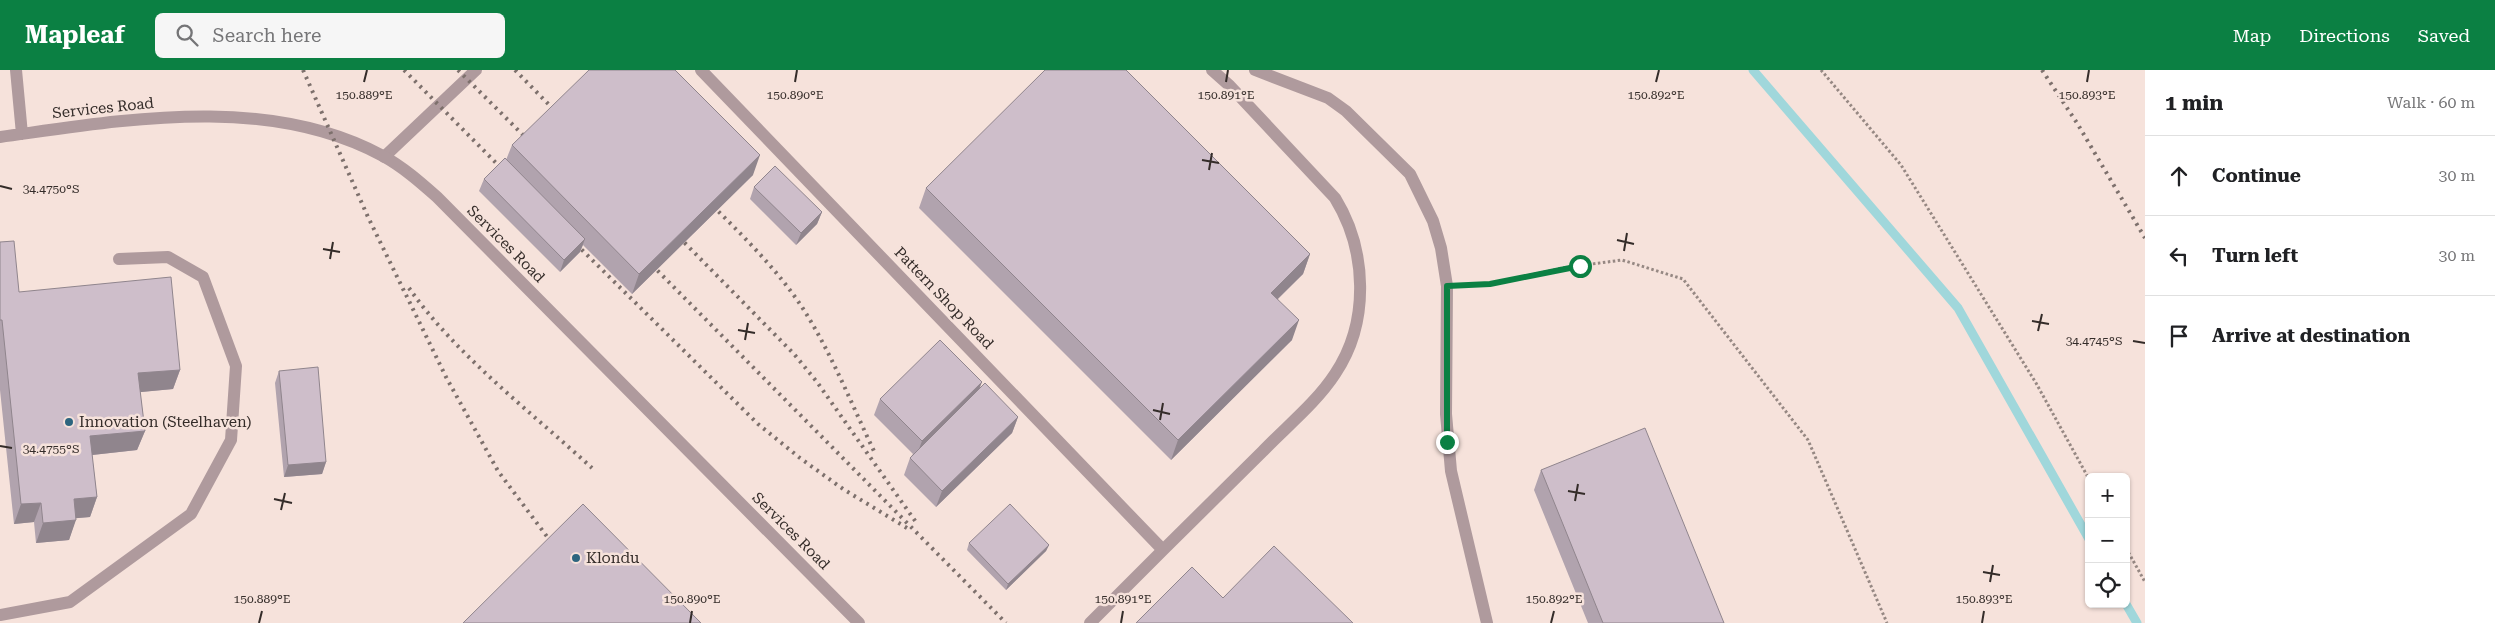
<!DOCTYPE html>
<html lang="en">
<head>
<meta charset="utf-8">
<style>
  :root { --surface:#fff; --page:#f6f6f6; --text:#202124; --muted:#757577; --line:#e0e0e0; --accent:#0b8043 }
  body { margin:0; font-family:"Roboto Serif",serif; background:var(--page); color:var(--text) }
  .controls { position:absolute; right:15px; bottom:15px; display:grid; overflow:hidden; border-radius:8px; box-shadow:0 1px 4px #0004 }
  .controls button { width:45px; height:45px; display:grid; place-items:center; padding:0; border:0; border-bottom:1px solid var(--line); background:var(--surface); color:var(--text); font:25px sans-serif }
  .stop { position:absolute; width:15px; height:15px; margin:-11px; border:4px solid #0b8043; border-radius:50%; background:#fff }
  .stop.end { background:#0b8043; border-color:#fff; box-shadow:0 1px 5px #0008 }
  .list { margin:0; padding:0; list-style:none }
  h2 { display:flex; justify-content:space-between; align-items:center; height:65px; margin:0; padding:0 20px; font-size:21px }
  h2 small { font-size:16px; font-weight:400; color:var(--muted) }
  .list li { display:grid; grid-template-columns:32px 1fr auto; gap:15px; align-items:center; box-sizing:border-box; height:80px; padding:0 20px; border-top:1px solid var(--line) }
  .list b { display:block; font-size:19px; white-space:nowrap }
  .list em { font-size:16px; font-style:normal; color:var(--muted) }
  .icon { flex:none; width:28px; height:28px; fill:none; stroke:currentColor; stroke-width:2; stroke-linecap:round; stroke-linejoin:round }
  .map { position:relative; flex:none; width:2145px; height:553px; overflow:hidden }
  header { display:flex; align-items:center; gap:30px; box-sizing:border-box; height:70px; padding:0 25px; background:var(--accent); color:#fff }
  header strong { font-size:24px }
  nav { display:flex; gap:28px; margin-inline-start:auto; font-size:18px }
  .search { width:350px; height:45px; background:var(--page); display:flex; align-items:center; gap:12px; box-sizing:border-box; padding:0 18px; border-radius:8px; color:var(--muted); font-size:19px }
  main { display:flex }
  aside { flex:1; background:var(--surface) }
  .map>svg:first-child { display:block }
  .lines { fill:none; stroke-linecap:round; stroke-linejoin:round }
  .stream { stroke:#a0d7db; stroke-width:9 }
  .path { stroke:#968883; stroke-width:3; stroke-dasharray:2.5 2.5; stroke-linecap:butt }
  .service { stroke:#af9a9d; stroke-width:12 }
  .minor { stroke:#af9a9d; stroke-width:12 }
  .rail { stroke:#7d706c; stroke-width:4; stroke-dasharray:2.5 5; stroke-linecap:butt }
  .wall { fill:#b1a3ae }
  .shaded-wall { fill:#90858d }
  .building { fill:#cebeca; stroke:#90858d }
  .route { stroke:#0b8043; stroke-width:6 }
  .ticks { fill:none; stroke:#342c29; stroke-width:2 }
  .poi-dot { fill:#2d657f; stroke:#f6e2db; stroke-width:2 }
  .labels { text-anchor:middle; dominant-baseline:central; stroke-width:5; stroke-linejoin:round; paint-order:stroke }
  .street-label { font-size:15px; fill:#342c29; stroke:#f6e2db }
  .poi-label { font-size:15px; fill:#342c29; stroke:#f6e2db; text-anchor:start }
  .ticks-label { font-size:12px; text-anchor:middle; fill:#342c29; stroke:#f6e2db; stroke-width:5; stroke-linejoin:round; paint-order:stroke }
</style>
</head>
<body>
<header>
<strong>Mapleaf</strong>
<div class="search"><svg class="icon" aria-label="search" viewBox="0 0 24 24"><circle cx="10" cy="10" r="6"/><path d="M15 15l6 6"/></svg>Search here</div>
<nav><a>Map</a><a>Directions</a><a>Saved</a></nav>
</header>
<main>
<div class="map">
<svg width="2145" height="553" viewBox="0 0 2145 553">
  <rect width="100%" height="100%" fill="#f6e2db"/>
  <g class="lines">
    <!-- stream -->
    <path class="stream" d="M1753 0 1958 238 2089 469
      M2126 534 2137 553"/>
    <!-- path -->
    <path class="path" d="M1821 0 1901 95 2036 313 2089 409
      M1470 215 1490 214 1562 198 1622 190 1683 209 1808 370 1887 553
      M2126 478 2145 512"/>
    <!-- service -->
    <path class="service" d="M1255 0 1328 28 1346 41 1410 104 1433 151 1441 178 1447 216 1446 344 1451 401 1487 553
      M384 87 476 0
      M0 545 70 532 191 444 231 370 236 296 203 207 168 187 119 189"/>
    <!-- minor -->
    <path class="minor" d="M16 0 22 64
      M701 0 1163 480 1090 553
      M0 67C124 50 267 23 383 86 403 97 420 112 437 127L859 553
      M1163 480C1196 447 1230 414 1263 381 1287 356 1316 333 1335 304 1370 252 1367 180 1335 128L1230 16 1212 0"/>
    <!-- rail -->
    <path class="rail" d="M303 0 368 147 446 307 498 401 557 480
      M404 0 508 105
      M458 0 532 74
      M515 0 560 46
      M2042 0 2077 53 2145 168
      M708 131C741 164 776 198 802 237 831 282 851 333 874 381
      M674 162 794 284 817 312 918 455
      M571 169 758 354 800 388 843 419 907 458
      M647 190 1006 553
      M409 218C455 284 532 343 592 398"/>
  </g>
  <!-- wall -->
  <path class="wall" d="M512 75 753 105 632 224 583 175 580 182 560 202 479 121 484 109 506 90Z
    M754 117 822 142 817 154 796 175 750 129Z
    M926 118 1310 184 1303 204 1278 229 1292 270 1171 390 919 138Z
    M0 172 19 222 180 300 173 319 140 322 145 361 137 380 92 385 97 427 90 447 76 448 69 470 36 473 34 452 14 454 0 320Z
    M279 301 326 392 322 404 284 407 275 313Z
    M979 319 1018 347 1012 363 936 437 904 405 910 388 913 384 874 345 880 329Z
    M1541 400 1724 553H1588L1534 420Z
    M969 473 1049 475 1046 481 1006 520 967 480Z"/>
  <!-- shaded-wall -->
  <path class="shaded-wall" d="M760 85 753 105 632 224 639 204Z
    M822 142 817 154 796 175 801 163Z
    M585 169 580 182 560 202 564 190Z
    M1310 184 1303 204 1264 242 1271 223Z
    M1299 250 1292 270 1171 390 1178 370Z
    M180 300 173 319 131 323 138 303Z
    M982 312 976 328 916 387 922 371Z
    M1018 347 1012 363 936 437 942 421Z
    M145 361 137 380 83 386 90 366Z
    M326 392 322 404 284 407 288 395Z
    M97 427 90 447 67 449 74 429Z
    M41 433 34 452 14 454 21 434Z
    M76 450 69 470 36 473 43 453Z
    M1049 475 1046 481 1006 520 1008 514Z"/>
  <!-- building -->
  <path class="building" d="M589 0H675L760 85 639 204 512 75Z
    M1045 0H1126L1310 184 1271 223 1299 250 1178 370 926 118Z
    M505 88 585 169 564 190 484 109Z
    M775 96 822 142 801 163 754 117Z
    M14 171 19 222 171 207 180 300 138 303 145 361 90 366 97 427 74 429 76 450 43 453 41 433 21 434 2 250H0V172Z
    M940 270 982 312 922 371 880 329Z
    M318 297 326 392 288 395 279 301Z
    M985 313 1018 347 942 421 910 388Z
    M1645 358 1724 553H1603L1541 400Z
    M583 434 701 553H463Z
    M1010 434 1049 475 1008 514 969 473Z
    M1274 476 1353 553H1136L1192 497 1223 528Z"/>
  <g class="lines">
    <!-- route -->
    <path class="route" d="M1447 372V216L1490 214 1580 196"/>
  </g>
  <!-- ticks -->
  <path class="ticks" d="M364 12 367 0M795 12 797 0M1226 12 1228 0M1656 12 1659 0M2087 12 2089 0M1202 90 1219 93M1209 100 1212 83M0 116 12 119M1617 170 1634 174M323 179 340 182M1624 181 1627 163M330 189 333 172M2032 251 2049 254M738 260 755 263M2038 261 2042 244M745 270 748 253M2133 271 2145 273M1153 340 1170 344M1160 350 1163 333M0 376 12 378M1568 421 1585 424M274 429 292 433M1575 431 1578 414M281 440 285 423M1983 502 2000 505M1990 512 1993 495M259 553 262 541M690 553 692 541M1121 553 1123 541M1551 553 1554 541M1982 553 1984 541"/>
  <!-- markers -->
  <g class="poi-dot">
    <circle cx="69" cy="352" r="5"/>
    <circle cx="576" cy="488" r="5"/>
  </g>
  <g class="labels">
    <!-- street labels -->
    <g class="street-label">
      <text transform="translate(103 38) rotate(-6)">Services Road</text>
      <text transform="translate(506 174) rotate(45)">Services Road</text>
      <text transform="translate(944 228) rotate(46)">Pattern Shop Road</text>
      <text transform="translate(791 461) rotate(45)">Services Road</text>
    </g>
    <!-- poi labels -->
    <g class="poi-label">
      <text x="79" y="352">Innovation (Steelhaven)</text>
      <text x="586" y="488">Klondu</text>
    </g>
  </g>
  <g class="ticks-label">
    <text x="364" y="29">150.889°E</text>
    <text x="795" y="29">150.890°E</text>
    <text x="1656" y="29">150.892°E</text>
    <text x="2087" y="29">150.893°E</text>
    <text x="1226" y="29">150.891°E</text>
    <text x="51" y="123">34.4750°S</text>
    <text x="2094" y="275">34.4745°S</text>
    <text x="51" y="383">34.4755°S</text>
    <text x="262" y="533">150.889°E</text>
    <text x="692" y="533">150.890°E</text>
    <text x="1123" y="533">150.891°E</text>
    <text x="1554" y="533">150.892°E</text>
    <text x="1984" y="533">150.893°E</text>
  </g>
</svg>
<div class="controls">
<button>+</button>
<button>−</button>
<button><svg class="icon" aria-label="locate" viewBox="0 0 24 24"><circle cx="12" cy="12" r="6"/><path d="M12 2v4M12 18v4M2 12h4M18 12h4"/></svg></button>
</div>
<div class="stop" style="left:1580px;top:196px"></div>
<div class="stop end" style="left:1447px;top:372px"></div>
</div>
<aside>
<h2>1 min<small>Walk · 60 m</small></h2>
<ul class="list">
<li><svg class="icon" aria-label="ahead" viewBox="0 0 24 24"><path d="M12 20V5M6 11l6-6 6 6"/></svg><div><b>Continue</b></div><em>30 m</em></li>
<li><svg class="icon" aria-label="left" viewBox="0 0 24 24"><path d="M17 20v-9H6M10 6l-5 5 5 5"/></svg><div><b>Turn left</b></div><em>30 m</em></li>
<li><svg class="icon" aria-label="arrive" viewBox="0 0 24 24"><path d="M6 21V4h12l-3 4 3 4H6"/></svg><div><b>Arrive at destination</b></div></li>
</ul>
</aside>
</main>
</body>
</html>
